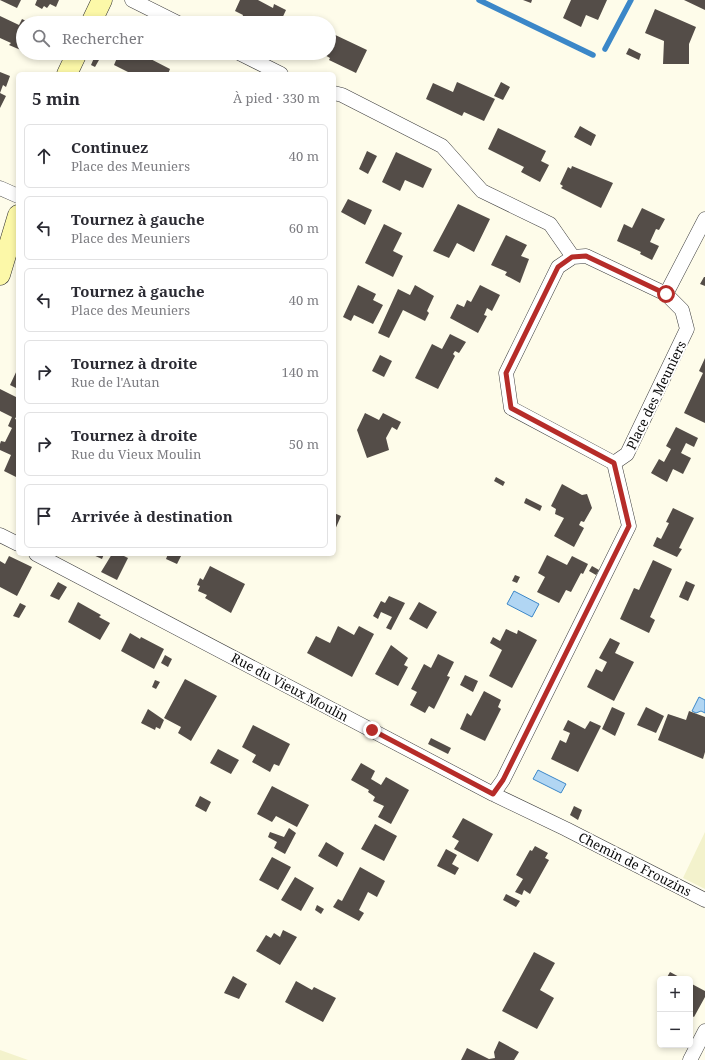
<!DOCTYPE html>
<html lang="fr">
<head>
<meta charset="utf-8">
<style>
  :root { --surface:#fff; --page:#f7f7f7; --text:#2b2b33; --muted:#7c7c81; --line:#e1e1e2 }
  body { margin:0; font-family:"Noto Serif",serif; background:var(--page); color:var(--text) }
  .controls { position:absolute; right:12px; bottom:12px; display:grid; overflow:hidden; border-radius:6px; box-shadow:0 2px 6px #0003 }
  .controls button { width:36px; height:36px; display:grid; place-items:center; padding:0; border:0; border-bottom:1px solid var(--line); background:var(--surface); color:var(--text); font:20px sans-serif }
  .stop { position:absolute; width:12px; height:12px; margin:-9px; border:3px solid #b62c29; border-radius:50%; background:#fff }
  .stop.end { background:#b62c29; border-color:#fff; box-shadow:0 1px 4px #0008 }
  .list { margin:0; padding:0; list-style:none }
  h2 { display:flex; justify-content:space-between; align-items:center; height:52px; margin:0; padding:0 16px; font-size:17px }
  h2 small { font-size:13px; font-weight:400; color:var(--muted) }
  .list li { display:grid; grid-template-columns:26px 1fr auto; gap:12px; align-items:center; box-sizing:border-box; height:64px; margin:0 8px 8px; padding:0 8px; border:1px solid var(--line); border-radius:6px }
  .list b { display:block; font-size:15px; white-space:nowrap }
  .list p { margin:0; font-size:13px; white-space:nowrap; color:var(--muted) }
  .list em { font-size:13px; font-style:normal; color:var(--muted) }
  .icon { flex:none; width:22px; height:22px; fill:none; stroke:currentColor; stroke-width:2; stroke-linecap:round; stroke-linejoin:round }
  .map { position:relative; flex:none; width:705px; height:1060px; overflow:hidden }
  .search { position:absolute; background:var(--surface); box-shadow:0 2px 6px #0003; left:16px; top:16px; width:320px; height:44px; display:flex; align-items:center; gap:10px; box-sizing:border-box; padding:0 14px; border-radius:22px; color:var(--muted); font-size:15px }
  .panel { position:absolute; background:var(--surface); box-shadow:0 2px 6px #0003; left:16px; top:72px; width:320px; height:484px; border-radius:6px }
  .map>svg:first-child { display:block }
  .farmland { fill:#f3f2cc }
  .water { fill:#b1d6f3; stroke:#3b87c8 }
  .lines { fill:none; stroke-linecap:round; stroke-linejoin:round }
  .stream { stroke:#3b87c8; stroke-width:5.5 }
  .building { fill:#544d48 }
  .street-casing { stroke:#3e3e3e; stroke-width:15 }
  .secondary-casing { stroke:#2d2d2d; stroke-width:21 }
  .street { stroke:#fff; stroke-width:14 }
  .secondary { stroke:#fcf8a8; stroke-width:20 }
  .route { stroke:#b62c29; stroke-width:5 }
  .labels { text-anchor:middle; dominant-baseline:central; stroke-width:4; stroke-linejoin:round; paint-order:stroke }
  .street-label { font-size:13px; fill:#0b0b0b; stroke:#fff }
</style>
</head>
<body>
<div class="map">
<svg width="705" height="1060" viewBox="0 0 705 1060">
  <rect width="100%" height="100%" fill="#fefcea"/>
  <!-- farmland -->
  <path class="farmland" d="M705 832V889L683 878Z
    M0 1050 28 1060H0Z"/>
  <!-- water -->
  <path class="water" d="M514 591 539 604 532 617 507 604Z
    M699 697 705 700V713L701 711 696 713 692 711Z
    M538 770 566 784 561 793 533 779Z"/>
  <g class="lines">
    <!-- stream -->
    <path class="stream" d="M479 0 593 55
      M605 49 631 0"/>
  </g>
  <!-- building -->
  <path class="building" d="M0 0H21L17 8Z
    M37 0H59L56 7 50 4 47 8 44 6 42 9 35 5Z
    M240 0H258L273 8 274 4 286 10 280 23H253L242 18 243 15 235 11Z
    M523 0H532L531 3Z
    M571 0H607L598 20 586 15 581 27 563 18Z
    M684 0H705V10Z
    M655 9 696 27 689 44V64H663L664 41 645 33Z
    M0 16 19 25 22 19 30 23H23V51L9 45 11 43 0 38Z
    M329 28 331 29 329 32 367 50 356 73 329 60 330 58 321 53H329Z
    M629 48 641 54 639 60 626 54Z
    M94 53H105L102 59 93 55Z
    M119 53H139L170 69 168 74H132L114 65Z
    M94 58 99 60 95 67 91 65Z
    M0 72 10 76 6 87 3 85 0 93 6 96 0 108Z
    M457 82 495 99 484 121 464 112 462 116 426 99 433 83 453 92Z
    M501 82 510 87 503 100 494 96Z
    M580 126 596 135 591 146 574 137Z
    M498 128 546 151 541 161 549 165 540 182 521 172 524 167 488 149Z
    M367 151 377 156 368 174 359 169Z
    M396 152 432 169 423 188 405 180 400 191 382 182Z
    M572 166 613 183 601 208 561 188 563 186 560 184 568 167 571 169Z
    M348 199 372 210 365 225 341 212Z
    M458 204 490 219 474 252 457 243 449 258 433 251Z
    M642 208 665 219 659 230 656 229 650 242 659 246 652 260 640 254 641 252 617 241 624 224 632 228Z
    M384 224 402 233 393 251 403 256 393 277 365 263Z
    M506 235 527 245 521 256 529 259 520 283 505 275 507 272 491 265Z
    M704 277H705V286L700 284Z
    M358 285 376 294 373 300 383 305 373 324 354 315 351 321 343 317Z
    M415 285 434 296 427 311 429 313 425 321 403 310 389 338 378 333 398 289 410 295Z
    M480 285 500 295 492 311 487 308 484 315 487 316 478 333 450 318 457 304 464 307 467 300 471 302Z
    M450 334 466 342 459 353 455 351 453 354 455 356 438 389 415 378 432 344 442 349Z
    M380 355 392 361 384 377 372 371Z
    M705 358V423L684 413 703 373 699 371Z
    M18 368V389L10 385Z
    M0 389 18 398V413L15 419 18 420V478L4 471 11 455 0 450V444L1 441 5 442 12 428 8 426 12 417 0 411Z
    M365 413 379 420 383 413 401 422 397 430 392 427 386 438 389 450 367 458 357 430Z
    M676 427 698 438 694 447 686 443 681 453 691 458 683 474 673 469 667 482 651 473 659 459 664 462 671 449 666 446Z
    M496 477 505 482 503 486 494 481Z
    M562 484 582 495 587 494 592 508 584 522 581 521 579 525 584 528 574 547 554 536 564 518 555 514 556 509 551 506Z
    M526 498 542 506 540 511 524 503Z
    M673 508 694 518 679 548 682 549 677 557 653 546 657 537 661 539 669 523 666 522Z
    M334 513 341 516 334 532Z
    M91 554H104L102 559Z
    M112 554H120L128 558 117 580 101 572Z
    M168 554H182L177 564 166 559Z
    M547 555 567 565 572 556 588 564 583 574 581 573 571 592 566 590 559 603 537 592 545 577 538 573Z
    M9 556 32 567 17 596 0 587V561L5 564Z
    M653 560 672 569 650 617 655 620 649 633 620 619 634 588 639 590Z
    M210 566 245 584 231 613 205 598 207 595 198 591 200 586 197 585 200 578 203 580Z
    M592 566 599 570 596 575 589 571Z
    M515 575 520 577 517 583 512 581Z
    M686 581 695 585 688 601 679 597Z
    M58 582 67 587 59 600 50 596Z
    M389 596 405 603 391 630 386 628 392 617 381 612 378 619 373 616 381 601 385 603Z
    M78 602 101 615 99 617 110 623 100 640 68 622Z
    M419 602 437 612 427 629 409 619Z
    M20 603 26 606 19 618 13 616Z
    M338 626 354 635 359 626 374 634 352 677 307 653 316 636 330 643Z
    M506 629 517 634 518 630 537 640 512 688 489 676 502 650 490 643 493 637 500 641Z
    M130 633 140 639 141 637 164 649 154 669 121 651Z
    M610 638 620 643 615 653 634 662 614 701 587 687 596 669 602 672 607 662 599 658Z
    M391 645 408 658 404 665 408 667 398 686 375 674Z
    M438 654 454 662 447 676 450 677 434 709 429 706 425 713 410 705 417 692 411 689 424 664 431 668Z
    M165 655 172 659 168 667 161 663Z
    M465 675 478 681 473 692 460 685Z
    M185 679 217 696 191 741 178 733 181 727 164 718Z
    M155 680 160 682 156 689 152 687Z
    M484 691 501 700 498 707 501 709 485 741 460 729 467 713 471 716Z
    M612 707 625 713 615 736 602 729Z
    M646 707 664 716 656 733 637 725Z
    M148 709 164 720 160 729 156 727 155 730 141 723Z
    M689 711 705 717V752L703 759 658 740 668 714 686 720Z
    M568 720 585 729 590 721 601 726 578 772 551 759 560 740 566 743 570 733 563 730Z
    M253 725 290 744 279 766 274 764 270 772 252 762 256 755 242 747Z
    M431 738 451 748 448 754 428 744Z
    M218 749 239 760 231 774 210 763Z
    M361 763 375 771 371 779 381 785 386 777 409 790 391 824 378 817 384 806 373 801 375 797 368 792 369 790 351 780Z
    M272 786 309 805 297 827 276 816 272 822 257 814Z
    M200 796 211 802 206 812 195 806Z
    M574 806 582 810 578 820 570 815Z
    M463 818 493 834 478 862 454 849 459 841 452 837Z
    M375 824 397 836 384 861 361 849Z
    M289 828 296 833 285 854 274 848 277 842 268 837 270 832 284 837Z
    M326 842 344 853 337 867 318 856Z
    M535 846 548 853 545 858 549 860 530 894 524 890 522 895 515 892 523 879 516 875 530 850 532 851Z
    M446 849 457 855 452 864 459 868 455 875 437 866Z
    M272 857 291 867 278 890 259 880Z
    M360 867 385 881 377 897 368 892 359 910 364 913 359 921 333 907 338 899 342 901Z
    M295 877 314 888 301 911 281 900Z
    M506 894 520 901 516 907 503 900Z
    M317 905 324 909 321 914 315 910Z
    M283 930 297 937 280 965 256 951 266 935 271 938 274 933 280 937Z
    M534 952 555 963 540 990 554 998 537 1029 502 1011Z
    M670 972 683 979H666Z
    M233 976 247 984 239 999 224 993Z
    M296 981 312 990 314 987 336 998 323 1022 285 1002Z
    M690 983 705 991V997L694 1017 690 1015Z
    M499 1041 519 1052 514 1060H461L467 1048 489 1059 495 1058 494 1052Z"/>
  <g class="lines">
    <!-- street casing -->
    <g class="street-casing">
      <path id="street" d="M132 0 178 23
        M239 53 281 74
        M334 93 342 95 442 146 482 191 550 224 573 257
        M0 188 18 196
        M586 256 666 294 682 310 687 329 627 454 614 463 511 408 506 373 558 267 573 257Z
        M666 294 705 219
        M0 535 18 544
        M36 554 493 794 566 829 705 900
        M493 794 503 780 629 526 614 463
        M690 1060 705 1031"/>
    </g>
    <!-- secondary casing -->
    <g class="secondary-casing">
      <path id="secondary" d="M91 23 102 0
        M67 74 77 53
        M0 275 18 215"/>
    </g>
    <!-- street -->
    <use href="#street" class="street"/>
    <!-- secondary -->
    <use href="#secondary" class="secondary"/>
  </g>
  <g class="lines">
    <!-- route -->
    <path class="route" d="M372 730 493 794 503 780 629 526 614 463 511 408 506 373 558 267 572 257 586 256 666 294"/>
  </g>
  <g class="labels">
    <!-- street labels -->
    <g class="street-label">
      <text transform="translate(656 395) rotate(-64)">Place des Meuniers</text>
      <text transform="translate(290 687) rotate(28)">Rue du Vieux Moulin</text>
      <text transform="translate(635 864) rotate(27)">Chemin de Frouzins</text>
    </g>
  </g>
</svg>
<div class="controls">
<button>+</button>
<button>−</button>
</div>
<div class="stop" style="left:666px;top:294px"></div>
<div class="stop end" style="left:372px;top:730px"></div>
<div class="search"><svg class="icon" aria-label="search" viewBox="0 0 24 24"><circle cx="10" cy="10" r="6"/><path d="M15 15l6 6"/></svg>Rechercher</div>
<section class="panel">
<h2>5 min<small>À pied · 330 m</small></h2>
<ul class="list">
<li><svg class="icon" aria-label="ahead" viewBox="0 0 24 24"><path d="M12 20V5M6 11l6-6 6 6"/></svg><div><b>Continuez</b><p>Place des Meuniers</p></div><em>40 m</em></li>
<li><svg class="icon" aria-label="left" viewBox="0 0 24 24"><path d="M17 20v-9H6M10 6l-5 5 5 5"/></svg><div><b>Tournez à gauche</b><p>Place des Meuniers</p></div><em>60 m</em></li>
<li><svg class="icon" aria-label="left" viewBox="0 0 24 24"><path d="M17 20v-9H6M10 6l-5 5 5 5"/></svg><div><b>Tournez à gauche</b><p>Place des Meuniers</p></div><em>40 m</em></li>
<li><svg class="icon" aria-label="right" viewBox="0 0 24 24"><path d="M7 20v-9h11M14 6l5 5-5 5"/></svg><div><b>Tournez à droite</b><p>Rue de l'Autan</p></div><em>140 m</em></li>
<li><svg class="icon" aria-label="right" viewBox="0 0 24 24"><path d="M7 20v-9h11M14 6l5 5-5 5"/></svg><div><b>Tournez à droite</b><p>Rue du Vieux Moulin</p></div><em>50 m</em></li>
<li><svg class="icon" aria-label="arrive" viewBox="0 0 24 24"><path d="M6 21V4h12l-3 4 3 4H6"/></svg><div><b>Arrivée à destination</b></div></li>
</ul>
</section>
</div>
</body>
</html>
